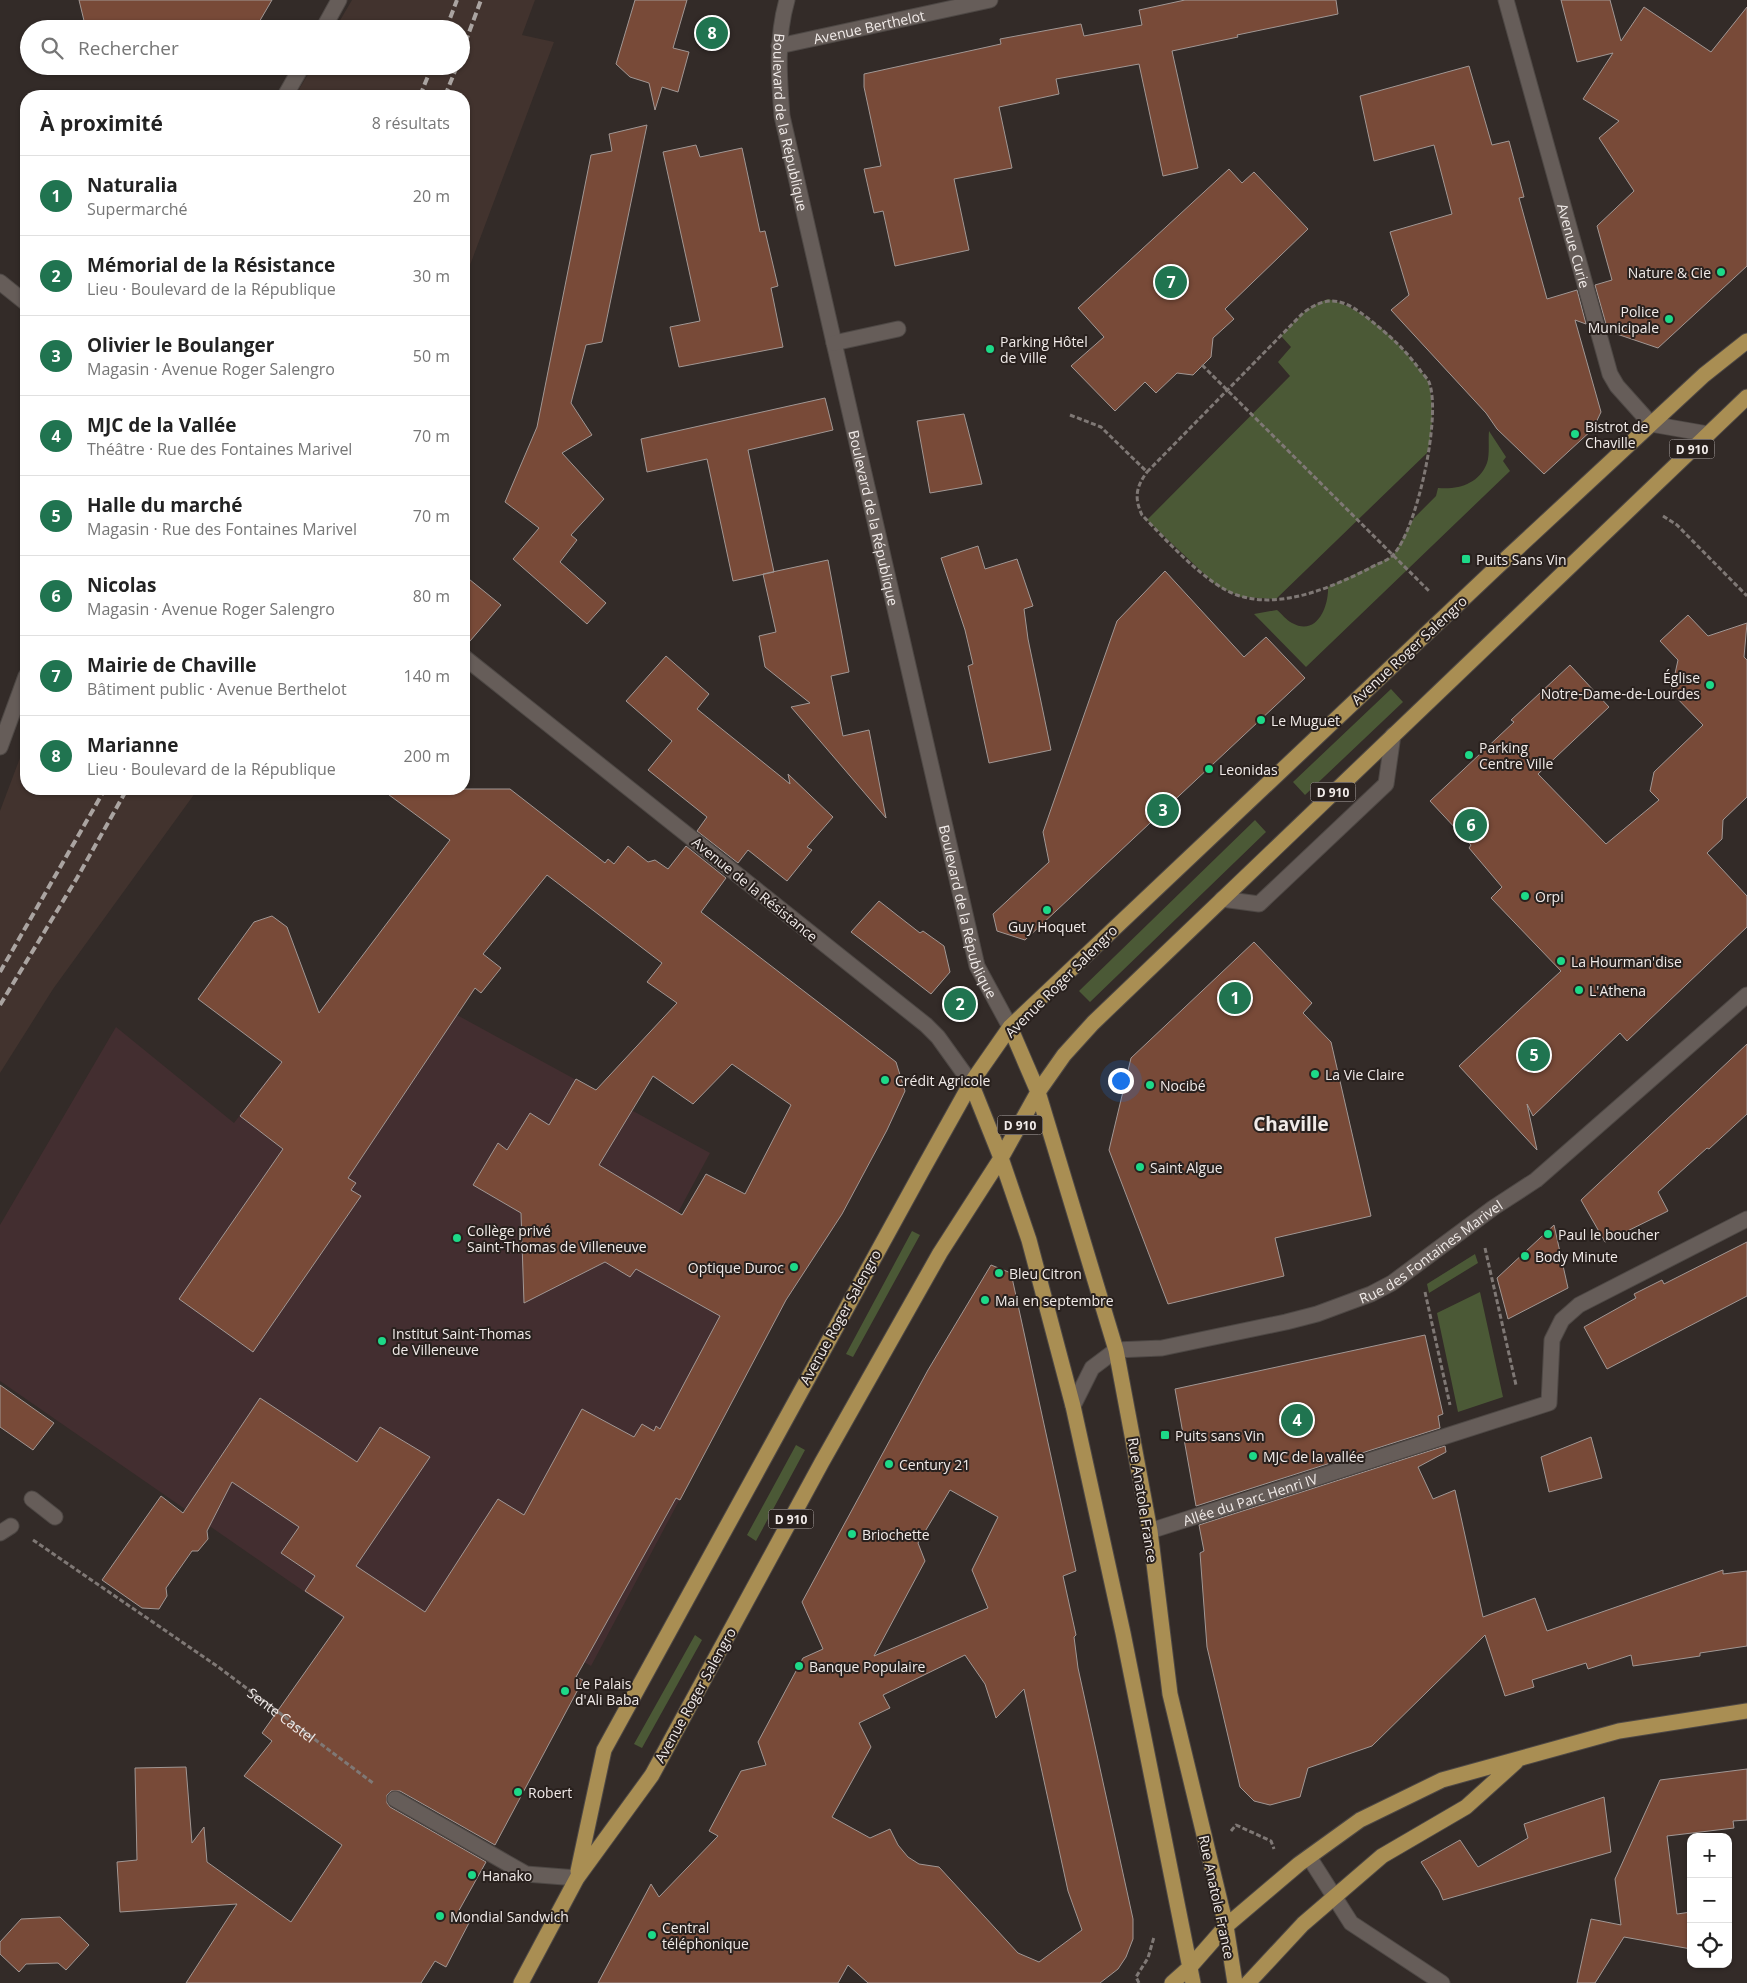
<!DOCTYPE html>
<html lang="fr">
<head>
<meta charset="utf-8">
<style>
  :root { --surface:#fff; --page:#f6f6f6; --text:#222; --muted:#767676; --line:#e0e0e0; --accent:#207450 }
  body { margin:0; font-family:"Open Sans",sans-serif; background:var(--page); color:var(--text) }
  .controls { position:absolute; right:15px; bottom:15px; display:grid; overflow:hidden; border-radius:10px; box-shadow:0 1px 4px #0004 }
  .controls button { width:45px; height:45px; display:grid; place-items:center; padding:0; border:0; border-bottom:1px solid var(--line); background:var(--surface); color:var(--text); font:25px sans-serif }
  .you { position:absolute; left:1120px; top:1080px; width:18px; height:18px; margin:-12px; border:4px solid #fff; border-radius:50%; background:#1a73e8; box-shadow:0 0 0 8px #1a73e833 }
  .badge { display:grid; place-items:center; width:32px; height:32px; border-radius:50%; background:var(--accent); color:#fff; font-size:16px; font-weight:700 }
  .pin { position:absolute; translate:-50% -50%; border:2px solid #fff; box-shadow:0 1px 5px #0006 }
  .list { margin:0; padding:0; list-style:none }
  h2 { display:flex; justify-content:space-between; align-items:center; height:65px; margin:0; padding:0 20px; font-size:21px }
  h2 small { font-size:16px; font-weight:400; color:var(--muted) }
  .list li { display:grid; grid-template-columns:32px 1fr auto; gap:15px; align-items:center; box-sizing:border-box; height:80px; padding:0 20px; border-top:1px solid var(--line) }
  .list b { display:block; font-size:19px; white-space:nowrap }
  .list p { margin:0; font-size:16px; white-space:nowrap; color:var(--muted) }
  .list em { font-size:16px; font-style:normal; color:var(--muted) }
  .icon { flex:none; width:28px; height:28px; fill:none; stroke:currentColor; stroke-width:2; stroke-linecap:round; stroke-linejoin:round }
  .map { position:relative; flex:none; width:1747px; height:1983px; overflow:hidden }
  .search { position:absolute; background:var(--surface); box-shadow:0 1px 4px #0004; left:20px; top:20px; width:450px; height:55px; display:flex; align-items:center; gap:12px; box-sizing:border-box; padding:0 18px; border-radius:28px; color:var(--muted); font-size:19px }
  .panel { position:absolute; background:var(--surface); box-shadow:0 1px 4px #0004; left:20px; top:90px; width:450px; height:705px; border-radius:20px }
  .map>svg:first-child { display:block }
  .built { fill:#42332e }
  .education { fill:#432e30 }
  .green { fill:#4b5936 }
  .building { fill:#784a38; stroke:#a19794; fill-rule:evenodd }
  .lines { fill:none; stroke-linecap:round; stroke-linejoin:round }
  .minor-casing { stroke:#4e4845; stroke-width:17 }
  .major-casing { stroke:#4e4845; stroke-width:17 }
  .path { stroke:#7f7875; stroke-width:3; stroke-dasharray:5 2.5; stroke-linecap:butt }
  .minor { stroke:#665d59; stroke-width:15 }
  .major { stroke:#a98e53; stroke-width:15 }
  .rail { stroke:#aaa4a1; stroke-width:4; stroke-dasharray:8 4; stroke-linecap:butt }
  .poi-dot { fill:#1dd988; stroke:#29211e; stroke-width:2 }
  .labels { text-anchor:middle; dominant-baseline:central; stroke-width:4; stroke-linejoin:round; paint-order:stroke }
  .shield { fill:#29211e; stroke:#b5aeac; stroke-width:1 }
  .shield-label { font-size:12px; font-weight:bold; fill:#f1ebe9 }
  .street-label { font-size:14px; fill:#f1ebe9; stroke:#29211e }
  .poi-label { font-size:14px; fill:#f1ebe9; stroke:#29211e; text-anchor:start }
  .district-label { font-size:19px; font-weight:bold; fill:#f1ebe9; stroke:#29211e }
</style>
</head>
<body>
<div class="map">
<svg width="1747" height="1983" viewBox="0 0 1747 1983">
  <rect width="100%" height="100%" fill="#332b28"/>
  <!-- built -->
  <path class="built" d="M352 0H535L522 35 554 42 464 281V96H295L313 66H461V29H335Z
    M26 742V789H198L53 989 0 1073V811Z"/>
  <!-- education -->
  <path class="education" d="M358 961 710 1153 667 1233 786 1300 591 1666 503 1617 461 1700 0 1381V1225L116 1027 234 1123Z"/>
  <!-- green -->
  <path class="green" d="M1328 299C1364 309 1394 336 1416 365 1420 371 1427 377 1429 384 1434 407 1433 431 1427 453L1276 599 1241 597 1217 586 1147 520 1290 376 1278 362 1291 347 1281 336C1295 321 1307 306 1328 299Z
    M1489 431 1506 457 1503 461 1510 471 1306 667 1254 614 1277 610C1282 614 1286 620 1292 623 1317 637 1329 606 1328 587L1393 556 1414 518 1436 496 1438 488C1458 490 1479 484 1487 463 1490 454 1488 440 1489 431Z
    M1391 689 1403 702 1305 795 1293 782Z
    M1255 820 1266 832 1090 1002 1079 991Z
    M912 1231 920 1235 853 1357 846 1354Z
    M1475 1254 1478 1263 1429 1293 1427 1284Z
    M1480 1292 1503 1397 1458 1412 1437 1313Z
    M796 1445 805 1450 756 1541 747 1535Z
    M695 1635 702 1640 642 1748 634 1744Z"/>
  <!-- building -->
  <path class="building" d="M79 0H272L255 29H86Z
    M635 0H687L673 48 689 52 678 92 662 87 655 110 649 83 630 77 616 64Z
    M1185 0H1336L1338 14 1237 35 1238 37 1172 51 1198 168 1163 176 1139 64 1056 79 1059 94 999 107 1012 168 954 179 969 250 895 266 883 211 874 213 864 169 881 166 864 87V74L1001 44 1000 39 1081 24 1084 36 1142 25 1139 10Z
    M1561 0H1610L1621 41 1644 7 1711 52 1747 7V266L1658 348 1608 331 1595 285 1612 280 1597 226 1634 191 1599 138 1619 121 1583 99 1613 53 1577 62Z
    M1469 66 1492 145 1509 141 1524 197 1519 198 1547 299 1577 290 1586 324 1575 320 1601 412 1593 429 1544 474 1497 429 1486 413 1391 310 1409 295 1390 232 1452 214 1434 145 1374 161 1360 96Z
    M647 125 602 342 586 345 571 403 592 435 562 453 604 499 571 535 577 540 560 562 606 603 587 624 513 559 539 528 505 502 537 427 591 155 612 151 609 134Z
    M696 145 700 157 742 148 760 232 765 231 778 286 771 288 783 347 679 367 670 327 700 321 663 152Z
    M1229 169 1242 183 1254 172 1308 229 1225 309 1234 319 1213 338 1211 357 1193 375 1177 373 1156 393 1145 382 1115 411 1071 366 1104 337 1078 308Z
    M825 398 833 430 748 450 774 572 733 581 707 459 647 472 641 439Z
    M964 414 982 484 930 493 917 421Z
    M978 546 985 569 1017 559 1033 606 1024 609 1028 639 1051 750 989 763 968 666 973 664 965 630 941 558Z
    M828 560 849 672 831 676 843 736 869 730 886 818 791 707 810 703 765 667 759 636 776 632 763 574Z
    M1165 571 1244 657 1266 637 1305 678 1025 940 997 931 993 914 1049 862 1043 832 1117 621Z
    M464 575 501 605 464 648Z
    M1688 615 1708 636 1747 623 1744 657 1747 660V797L1723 820 1722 839 1707 853 1747 896V927L1627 1041 1620 1033 1533 1116 1527 1104 1537 1150 1459 1066 1561 971 1491 898 1502 887 1469 848 1471 845 1430 801 1514 722 1511 720 1570 665 1609 707 1538 774 1606 844 1659 800 1650 791 1654 772 1703 725 1671 692 1678 660 1660 641Z
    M666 656 709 694 697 709 790 784 788 774 833 817 807 847 812 850 787 881 748 850 738 863 697 831 707 817 648 770 672 741 626 701Z
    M381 789H510L605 863 608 859 614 864 628 846 648 862 655 860 668 869 686 846 726 878 701 912 896 1062 905 1091 887 1130 842 1214 786 1300 680 1500 676 1498 576 1677 583 1680 495 1845 400 1791H391L387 1795V1803L390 1807 486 1862 457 1914 470 1921 446 1967 435 1961 421 1983H186L237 1904 120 1912 117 1862 137 1860 135 1768 186 1767 192 1843 204 1827 207 1862 291 1922 342 1845 244 1776 272 1741 262 1733 344 1617 305 1591 315 1576 281 1553 299 1527 232 1482 207 1531 208 1539 198 1551H192L166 1588 167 1596 159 1609 142 1608 102 1580 161 1496 183 1513 260 1398 357 1462 380 1427 430 1457 356 1566 425 1612 498 1499 524 1515 582 1409 634 1437 642 1424 654 1431 656 1426 660 1429 720 1316 636 1269 630 1277 605 1262 524 1303 521 1213 473 1185 498 1143 507 1150 530 1113 549 1125 576 1079 596 1090 677 1003 647 982 662 963 547 875 483 954 501 968 481 993 475 988 348 1178 356 1183 351 1190 361 1196 253 1352 179 1299 283 1149 240 1116 282 1062 198 999 254 922 272 916 287 927 319 1013 450 840ZM732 1064 791 1105 745 1194 706 1174 682 1215 599 1165 653 1076 693 1104Z
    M879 901 920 933 923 931 944 946 950 972 931 994 851 932Z
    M1254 942 1312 1003 1303 1013 1331 1042 1371 1216 1275 1238 1284 1276 1168 1304 1109 1150 1131 1058Z
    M1747 1044V1114L1709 1149 1707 1148 1658 1192 1668 1211 1605 1242 1581 1200Z
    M1554 1225 1568 1288 1508 1319 1497 1278Z
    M1747 1242V1296L1607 1369 1584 1327 1636 1298 1634 1294 1662 1280 1664 1284Z
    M991 1265 1011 1273 1076 1571 1063 1576 1076 1635 1074 1637 1078 1668 1133 1919V1939L1126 1957 1118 1969 1100 1983H868L848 1965 838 1983H598L651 1884 659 1897 718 1836 709 1831 741 1771 766 1765 758 1742 803 1658 823 1649 802 1602 928 1370ZM950 1490 998 1517 972 1570 988 1608 874 1656 925 1561 918 1543ZM965 1655 985 1684 996 1718 1024 1689 1068 1891 1082 1930 1039 1962 1018 1953 939 1867 919 1864 908 1857 898 1845 890 1829 870 1838 832 1817 871 1747 859 1723 890 1708 883 1695Z
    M1425 1335 1443 1414 1438 1416 1440 1428 1196 1506 1175 1389Z
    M0 1385 54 1423 33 1450 0 1427Z
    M1591 1437 1602 1478 1549 1492 1541 1457Z
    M1445 1446 1446 1452 1418 1467 1433 1499 1455 1490 1483 1617 1535 1598 1547 1631 1723 1570V1574L1747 1571V1646L1700 1653V1656L1633 1666 1631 1655 1588 1669 1586 1663 1532 1680 1534 1687 1505 1696 1485 1635 1372 1746 1308 1768 1300 1797 1270 1805 1254 1801 1240 1787 1207 1647 1200 1553 1204 1551 1199 1525Z
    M1747 1769V1820L1733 1821 1734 1828 1667 1836 1677 1914 1691 1912V1949L1624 1937 1595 1983H1577L1591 1919 1621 1925 1615 1879 1660 1780Z
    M1604 1797 1611 1852 1443 1900 1439 1890 1421 1862 1460 1840 1478 1867 1528 1838 1524 1824Z
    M60 1917 89 1945 66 1970 58 1963 26 1964 19 1972 0 1954V1942L21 1919Z"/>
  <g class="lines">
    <!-- minor casing -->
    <g class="minor-casing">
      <g id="minor">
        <path id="s2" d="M787 0C776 38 779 77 782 116L977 966 1010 1027"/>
        <path id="s3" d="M1506 0 1610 374 1617 386 1651 424 1708 434"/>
        <path d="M323 29 339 0"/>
        <path id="s4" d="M779 46 990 0"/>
        <path d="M285 96 302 66"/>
        <path d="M0 282 26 303"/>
        <path d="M834 343 898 329"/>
        <path d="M464 657 926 1025 938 1037 971 1083"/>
        <path d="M0 747 26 676"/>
        <path d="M1222 899 1259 904 1386 784 1393 735"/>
        <path id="s5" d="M1073 1406 1092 1368 1116 1350 1162 1348 1286 1322 1317 1314 1371 1294 1392 1283 1493 1208 1536 1180 1747 995"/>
        <path d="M32 1499 55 1517"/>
        <path id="s6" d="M1150 1531 1549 1403 1552 1340 1562 1320 1579 1305 1747 1219"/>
        <path d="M0 1533 11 1526"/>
        <path d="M395 1799 526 1874 577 1878"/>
        <path d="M1309 1857 1351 1923 1442 1983"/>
      </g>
    </g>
    <!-- major casing -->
    <g class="major-casing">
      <path id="major" d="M1010 1027 1038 1092 1116 1350 1150 1531 1170 1694 1226 1926 1235 1983
        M971 1083 1001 1158 1029 1240 1073 1406 1123 1633 1193 1983
        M578 1871 604 1750 923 1169 971 1083 1010 1027 1496 568 1704 375 1747 341
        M521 1983 577 1878 652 1775 822 1462 940 1253 1001 1158 1038 1092 1064 1055 1093 1023 1747 397
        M1172 1983 1190 1967 1226 1926 1299 1864 1360 1820 1442 1780 1619 1731 1747 1711
        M1248 1983 1303 1924 1382 1856 1466 1807 1516 1762"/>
    </g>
    <!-- path -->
    <g class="path">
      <path d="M1202 365 1430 592"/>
      <path d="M1070 415 1101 427 1147 472 1303 313C1329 293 1345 300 1369 319 1391 337 1403 347 1420 370 1422 373 1427 378 1429 382 1442 415 1417 530 1393 555 1388 561 1376 564 1370 568 1333 587 1282 609 1240 596 1208 587 1165 539 1142 515 1134 498 1136 487 1147 472"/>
      <path d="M1663 516 1677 525 1747 596"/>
      <path d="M1485 1248 1516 1385"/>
      <path d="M1425 1292 1450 1405"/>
      <path id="s1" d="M33 1540 217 1666 373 1783"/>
      <path d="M1231 1831 1236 1825 1271 1841 1274 1849"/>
      <path d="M1139 1983 1136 1977 1148 1958 1154 1937"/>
    </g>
    <!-- minor -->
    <use href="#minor" class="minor"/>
    <!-- major -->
    <use href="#major" class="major"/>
    <!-- rail -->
    <path class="rail" d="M446 29 457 0
      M461 54 481 0
      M420 96 432 66
      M445 96 457 66
      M0 972 105 789
      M0 1005 77 878 127 789"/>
  </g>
  <!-- markers -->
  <g class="poi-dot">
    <circle cx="1721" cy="272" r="5"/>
    <circle cx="1669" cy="319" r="5"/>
    <circle cx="990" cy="349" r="5"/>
    <circle cx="1575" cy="434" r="5"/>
    <rect x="1461" y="554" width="10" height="10" rx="2.5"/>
    <circle cx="1710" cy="685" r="5"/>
    <circle cx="1261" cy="720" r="5"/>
    <circle cx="1469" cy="755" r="5"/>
    <circle cx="1209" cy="769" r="5"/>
    <circle cx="1525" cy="896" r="5"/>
    <circle cx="1047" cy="910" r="5"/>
    <circle cx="1561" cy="961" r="5"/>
    <circle cx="1579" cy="990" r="5"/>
    <circle cx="1315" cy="1074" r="5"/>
    <circle cx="885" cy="1080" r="5"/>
    <circle cx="1150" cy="1085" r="5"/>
    <circle cx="1140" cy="1167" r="5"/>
    <circle cx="1548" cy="1234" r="5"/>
    <circle cx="457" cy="1238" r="5"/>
    <circle cx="1525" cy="1256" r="5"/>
    <circle cx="794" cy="1267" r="5"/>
    <circle cx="999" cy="1273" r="5"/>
    <circle cx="985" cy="1300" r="5"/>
    <circle cx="382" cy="1341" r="5"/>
    <rect x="1160" y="1430" width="10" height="10" rx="2.5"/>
    <circle cx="1253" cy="1456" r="5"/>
    <circle cx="889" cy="1464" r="5"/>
    <circle cx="852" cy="1534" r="5"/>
    <circle cx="799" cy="1666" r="5"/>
    <circle cx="565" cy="1691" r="5"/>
    <circle cx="518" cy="1792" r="5"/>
    <circle cx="472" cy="1875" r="5"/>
    <circle cx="440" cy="1916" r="5"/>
    <circle cx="652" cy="1935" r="5"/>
  </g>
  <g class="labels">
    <!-- shield labels -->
    <g class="shield">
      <rect x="1669.5" y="439.5" width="45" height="19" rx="4"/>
      <rect x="1310.5" y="782.5" width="45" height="19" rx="4"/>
      <rect x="997.5" y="1115.5" width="45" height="19" rx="4"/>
      <rect x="768.5" y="1509.5" width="45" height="19" rx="4"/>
    </g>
    <g class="shield-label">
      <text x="1692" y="449">D 910</text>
      <text x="1333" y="792">D 910</text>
      <text x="1020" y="1125">D 910</text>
      <text x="791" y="1519">D 910</text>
    </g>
    <!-- street labels -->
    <g class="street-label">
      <text stroke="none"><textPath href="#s4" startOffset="92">Avenue Berthelot</textPath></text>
      <text stroke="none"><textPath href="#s2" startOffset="124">Boulevard de la République</textPath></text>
      <text stroke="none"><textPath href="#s3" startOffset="255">Avenue Curie</textPath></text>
      <text stroke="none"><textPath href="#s2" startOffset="529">Boulevard de la République</textPath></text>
      <text transform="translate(1409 650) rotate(-43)">Avenue Roger Salengro</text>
      <text transform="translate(755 889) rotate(39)">Avenue de la Résistance</text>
      <text stroke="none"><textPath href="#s2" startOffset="934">Boulevard de la République</textPath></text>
      <text transform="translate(1061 981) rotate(-45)">Avenue Roger Salengro</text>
      <text stroke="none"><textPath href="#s5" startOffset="408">Rue des Fontaines Marivel</textPath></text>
      <text transform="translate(840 1317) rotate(-61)">Avenue Roger Salengro</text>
      <text stroke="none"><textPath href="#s6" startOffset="105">Allée du Parc Henri IV</textPath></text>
      <text transform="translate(1143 1500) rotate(81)">Rue Anatole France</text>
      <text transform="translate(695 1695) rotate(-61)">Avenue Roger Salengro</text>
      <text stroke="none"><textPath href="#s1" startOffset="304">Sente Castel</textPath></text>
      <text transform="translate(1217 1897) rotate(78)">Rue Anatole France</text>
    </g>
    <!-- poi labels -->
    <g class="poi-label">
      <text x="1711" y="272" text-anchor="end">Nature &amp; Cie</text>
      <text x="1659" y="311" text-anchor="end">Police<tspan x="1659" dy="16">Municipale</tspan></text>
      <text x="1000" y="341">Parking Hôtel<tspan x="1000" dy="16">de Ville</tspan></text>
      <text x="1585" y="426">Bistrot de<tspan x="1585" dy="16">Chaville</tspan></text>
      <text x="1476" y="559">Puits Sans Vin</text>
      <text x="1700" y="677" text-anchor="end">Église<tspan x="1700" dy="16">Notre-Dame-de-Lourdes</tspan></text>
      <text x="1271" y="720">Le Muguet</text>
      <text x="1479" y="747">Parking<tspan x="1479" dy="16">Centre Ville</tspan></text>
      <text x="1219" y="769">Leonidas</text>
      <text x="1535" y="896">Orpi</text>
      <text x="1047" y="926" text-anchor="middle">Guy Hoquet</text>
      <text x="1571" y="961">La Hourman'dise</text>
      <text x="1589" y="990">L'Athena</text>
      <text x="1325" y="1074">La Vie Claire</text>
      <text x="895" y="1080">Crédit Agricole</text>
      <text x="1160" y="1085">Nocibé</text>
      <text x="1150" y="1167">Saint Algue</text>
      <text x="467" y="1230">Collège privé<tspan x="467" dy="16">Saint-Thomas de Villeneuve</tspan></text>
      <text x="1558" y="1234">Paul le boucher</text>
      <text x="1535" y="1256">Body Minute</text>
      <text x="784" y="1267" text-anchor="end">Optique Duroc</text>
      <text x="1009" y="1273">Bleu Citron</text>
      <text x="995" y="1300">Mai en septembre</text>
      <text x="392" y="1333">Institut Saint-Thomas<tspan x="392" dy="16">de Villeneuve</tspan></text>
      <text x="1175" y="1435">Puits sans Vin</text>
      <text x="1263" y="1456">MJC de la vallée</text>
      <text x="899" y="1464">Century 21</text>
      <text x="862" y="1534">Briochette</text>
      <text x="809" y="1666">Banque Populaire</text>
      <text x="575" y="1683">Le Palais<tspan x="575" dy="16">d'Ali Baba</tspan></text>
      <text x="528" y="1792">Robert</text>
      <text x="482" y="1875">Hanako</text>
      <text x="450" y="1916">Mondial Sandwich</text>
      <text x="662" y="1927">Central<tspan x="662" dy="16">téléphonique</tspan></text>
    </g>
    <!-- district labels -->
    <g class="district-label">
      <text x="1291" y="1124">Chaville</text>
    </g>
  </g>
</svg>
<div class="controls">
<button>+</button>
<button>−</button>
<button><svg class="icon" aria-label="locate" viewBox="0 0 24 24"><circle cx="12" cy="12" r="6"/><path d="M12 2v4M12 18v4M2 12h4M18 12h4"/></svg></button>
</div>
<div class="you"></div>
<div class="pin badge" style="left:1235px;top:998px">1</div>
<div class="pin badge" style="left:960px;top:1004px">2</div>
<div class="pin badge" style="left:1163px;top:810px">3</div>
<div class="pin badge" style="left:1297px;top:1420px">4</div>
<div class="pin badge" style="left:1534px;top:1055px">5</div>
<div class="pin badge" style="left:1471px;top:825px">6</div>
<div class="pin badge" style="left:1171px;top:282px">7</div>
<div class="pin badge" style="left:712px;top:33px">8</div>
<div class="search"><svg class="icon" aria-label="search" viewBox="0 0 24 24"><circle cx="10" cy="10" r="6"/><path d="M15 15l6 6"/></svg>Rechercher</div>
<section class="panel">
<h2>À proximité<small>8 résultats</small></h2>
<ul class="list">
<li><span class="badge">1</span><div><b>Naturalia</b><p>Supermarché</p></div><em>20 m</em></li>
<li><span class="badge">2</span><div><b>Mémorial de la Résistance</b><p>Lieu · Boulevard de la République</p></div><em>30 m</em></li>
<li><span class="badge">3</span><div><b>Olivier le Boulanger</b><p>Magasin · Avenue Roger Salengro</p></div><em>50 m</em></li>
<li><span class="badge">4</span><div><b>MJC de la Vallée</b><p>Théâtre · Rue des Fontaines Marivel</p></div><em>70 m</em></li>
<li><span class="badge">5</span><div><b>Halle du marché</b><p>Magasin · Rue des Fontaines Marivel</p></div><em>70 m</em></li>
<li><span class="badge">6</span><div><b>Nicolas</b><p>Magasin · Avenue Roger Salengro</p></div><em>80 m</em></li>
<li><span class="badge">7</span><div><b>Mairie de Chaville</b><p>Bâtiment public · Avenue Berthelot</p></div><em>140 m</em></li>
<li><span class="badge">8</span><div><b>Marianne</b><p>Lieu · Boulevard de la République</p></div><em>200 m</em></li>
</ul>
</section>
</div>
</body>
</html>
